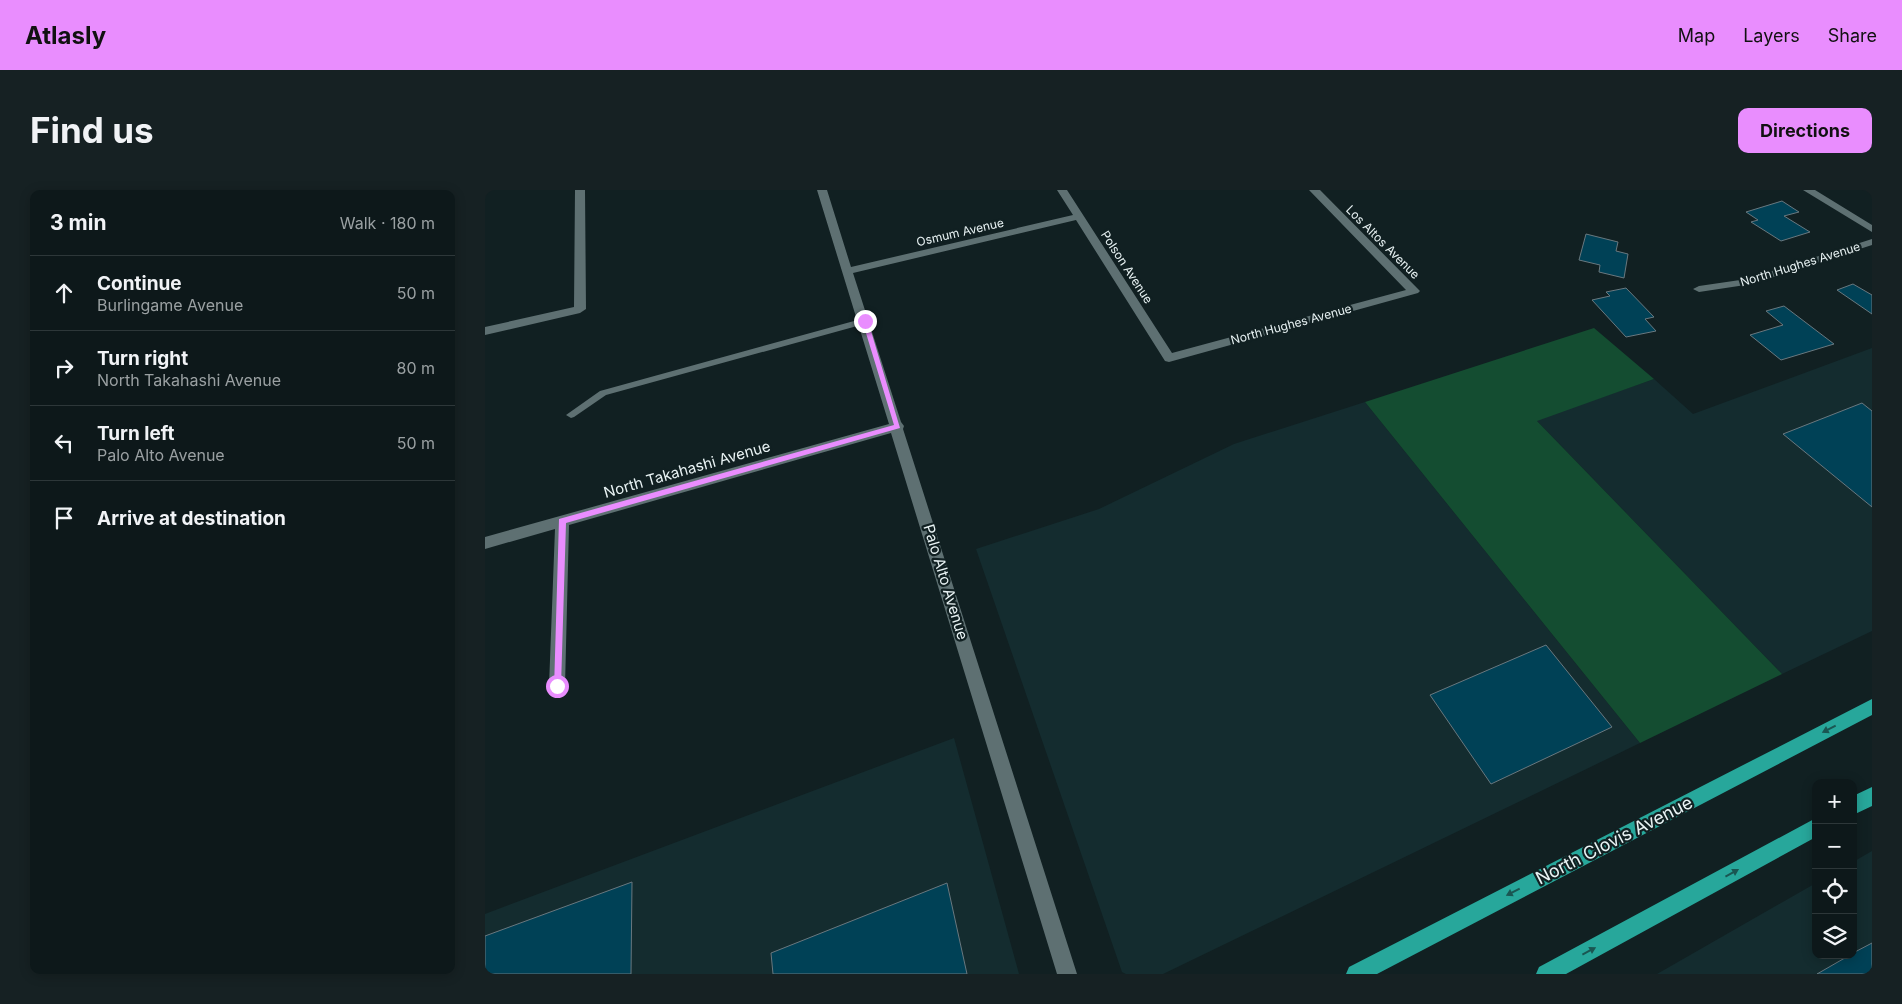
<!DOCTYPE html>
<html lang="en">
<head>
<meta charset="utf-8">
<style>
  :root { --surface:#0d181a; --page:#162123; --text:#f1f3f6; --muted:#9aa0a2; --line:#2d3739; --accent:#e98dfe }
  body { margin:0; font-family:Inter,sans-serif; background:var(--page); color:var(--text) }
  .controls { position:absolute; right:15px; bottom:15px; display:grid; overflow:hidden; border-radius:10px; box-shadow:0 2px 12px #0003 }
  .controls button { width:45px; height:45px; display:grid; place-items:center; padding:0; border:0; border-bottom:1px solid var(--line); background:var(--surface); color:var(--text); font:25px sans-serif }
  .stop { position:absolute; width:15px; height:15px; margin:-11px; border:4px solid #e98dfe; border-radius:50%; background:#fff }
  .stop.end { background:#e98dfe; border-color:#fff; box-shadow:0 1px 5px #0008 }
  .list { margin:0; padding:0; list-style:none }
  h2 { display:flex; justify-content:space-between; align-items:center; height:65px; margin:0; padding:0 20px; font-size:21px }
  h2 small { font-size:16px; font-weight:400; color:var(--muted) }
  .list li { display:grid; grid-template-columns:32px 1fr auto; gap:15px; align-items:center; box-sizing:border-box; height:75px; padding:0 20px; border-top:1px solid var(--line) }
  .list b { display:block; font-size:19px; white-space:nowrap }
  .list p { margin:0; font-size:16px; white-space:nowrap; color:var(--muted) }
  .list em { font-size:16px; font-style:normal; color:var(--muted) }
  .icon { flex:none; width:28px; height:28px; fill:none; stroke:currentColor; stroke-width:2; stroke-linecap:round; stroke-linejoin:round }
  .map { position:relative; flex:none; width:1387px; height:784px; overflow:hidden; border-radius:10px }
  header { display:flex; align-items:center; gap:30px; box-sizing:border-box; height:70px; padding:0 25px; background:var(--accent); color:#111 }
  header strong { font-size:24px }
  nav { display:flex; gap:28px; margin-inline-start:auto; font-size:18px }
  .intro { display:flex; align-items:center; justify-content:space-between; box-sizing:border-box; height:120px; padding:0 30px }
  h1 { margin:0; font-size:35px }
  .button { padding:12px 22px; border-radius:10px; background:var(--accent); color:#111; font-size:18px; font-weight:700 }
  main { display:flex; gap:30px; padding:0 30px }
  aside { flex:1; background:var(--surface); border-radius:10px; box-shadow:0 2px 12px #0003 }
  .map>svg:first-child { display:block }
  .built { fill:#142c2f }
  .green { fill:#144d31 }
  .building { fill:#004156; stroke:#69787f }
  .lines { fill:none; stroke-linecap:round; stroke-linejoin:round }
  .lane { fill:#5e7072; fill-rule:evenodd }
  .street { fill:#5e7072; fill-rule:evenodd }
  .primary { fill:#27a79b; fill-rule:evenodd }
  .oneway { fill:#1a5652 }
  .route { fill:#e98dfe }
  .labels { text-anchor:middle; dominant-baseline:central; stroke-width:4.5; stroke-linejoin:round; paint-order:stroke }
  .far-street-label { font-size:12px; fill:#e9f3f4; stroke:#112022 }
  .street-label { font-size:15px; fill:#e9f3f4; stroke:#112022 }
  .near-street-label { font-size:18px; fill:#e9f3f4; stroke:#112022 }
</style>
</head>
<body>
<header>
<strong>Atlasly</strong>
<nav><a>Map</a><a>Layers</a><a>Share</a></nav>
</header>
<div class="intro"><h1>Find us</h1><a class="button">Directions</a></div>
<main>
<aside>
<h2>3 min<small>Walk · 180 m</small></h2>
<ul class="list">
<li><svg class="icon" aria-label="ahead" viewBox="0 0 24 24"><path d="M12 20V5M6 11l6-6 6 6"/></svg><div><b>Continue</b><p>Burlingame Avenue</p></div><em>50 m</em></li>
<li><svg class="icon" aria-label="right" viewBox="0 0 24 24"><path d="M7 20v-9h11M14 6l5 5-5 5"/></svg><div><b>Turn right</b><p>North Takahashi Avenue</p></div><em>80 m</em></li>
<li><svg class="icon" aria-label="left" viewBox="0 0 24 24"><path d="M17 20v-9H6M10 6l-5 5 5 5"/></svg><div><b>Turn left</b><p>Palo Alto Avenue</p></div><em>50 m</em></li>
<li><svg class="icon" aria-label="arrive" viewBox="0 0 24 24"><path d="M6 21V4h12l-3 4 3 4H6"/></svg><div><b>Arrive at destination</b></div></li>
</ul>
</aside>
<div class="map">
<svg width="1387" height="784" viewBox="0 0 1387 784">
  <rect width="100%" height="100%" fill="#112022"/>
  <!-- built -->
  <path class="built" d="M1387 158V441L1297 484 1051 230 1169 189 1208 224Z
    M880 212 1155 553 678 784H641L637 782 491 359 614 319 749 254Z
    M469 548 534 784H0V724Z
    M1387 661V784H1172L1331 693V765H1368V672Z"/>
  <!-- green -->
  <path class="green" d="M1109 138 1169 189 1052 231 1297 484 1155 553 880 212Z"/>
  <!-- building -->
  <path class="building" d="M1297 11 1314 22 1299 26 1325 42 1296 51 1266 32 1273 30 1261 22Z
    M1101 44 1133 52 1131 61 1143 64 1139 88 1114 82 1115 75 1094 70Z
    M1368 94 1387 105V124L1352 100Z
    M1141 98 1169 127 1160 129 1171 141 1141 147 1107 110 1125 106 1121 102Z
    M1299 116 1349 154 1296 170 1265 145 1298 135 1281 121Z
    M1377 213 1387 221V317L1298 244Z
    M1061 455 1127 537 1006 594 945 505Z
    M147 692 146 784H0V746Z
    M462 693 482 784H288L286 763Z
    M1387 753V784H1332L1365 765H1368V763Z"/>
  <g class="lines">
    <!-- lane -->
    <path class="lane" d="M380 128 383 129V133L121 205 89 227 86 228 81 225 115 201Z"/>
    <!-- street -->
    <path class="street" d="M90 0H100L101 119 95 123 0 145V137L89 117Z
      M332 0H342L366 77 588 25 572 0H582L687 163 921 100 824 0H835L935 101 933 103 684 172 680 171 591 30 368 83 416 232 419 236 418 239 592 784H572L406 243 84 335 80 496 78 501 72 503 66 501 64 496 70 339 0 359V347L404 234Z
      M1318 0H1330L1387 35V42Z
      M1387 49V55L1267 94 1214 102 1208 99 1214 96 1262 89Z"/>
    <!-- primary -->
    <path class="primary" d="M1387 509V525L892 784H861L864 777Z
      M1387 597V616L1368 625V606Z
      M1331 628V647L1081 784H1051L1054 777Z"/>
  </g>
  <!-- one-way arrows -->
  <defs><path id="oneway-solid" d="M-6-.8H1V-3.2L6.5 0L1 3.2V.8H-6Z" transform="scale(1.25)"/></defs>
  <g class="oneway">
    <use href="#oneway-solid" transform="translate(1344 539) rotate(153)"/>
    <use href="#oneway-solid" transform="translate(1247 683) rotate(-29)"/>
    <use href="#oneway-solid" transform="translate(1028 702) rotate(153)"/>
    <use href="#oneway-solid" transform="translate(1104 761) rotate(-28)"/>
  </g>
  <!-- route -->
  <path class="route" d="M377 130 383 131 415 238 81 333 76 496 75 499H69L74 329 409 235Z"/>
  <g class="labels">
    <!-- far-street labels -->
    <g class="far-street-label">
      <text transform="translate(475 42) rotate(-13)">Osmum Avenue</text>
      <text transform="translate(898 52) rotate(45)">Los Altos Avenue</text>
      <text transform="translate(1315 74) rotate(-17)">North Hughes Avenue</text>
      <text transform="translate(642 77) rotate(57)">Polson Avenue</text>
      <text transform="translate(806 134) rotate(-15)">North Hughes Avenue</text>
    </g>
    <!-- street labels -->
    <g class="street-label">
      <text transform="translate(202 279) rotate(-16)">North Takahashi Avenue</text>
      <text transform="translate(461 392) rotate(73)">Palo Alto Avenue</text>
    </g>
    <!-- near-street labels -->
    <g class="near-street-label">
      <text transform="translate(1129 650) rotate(-27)">North Clovis Avenue</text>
    </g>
  </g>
</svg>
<div class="controls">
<button>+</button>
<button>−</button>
<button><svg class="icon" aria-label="locate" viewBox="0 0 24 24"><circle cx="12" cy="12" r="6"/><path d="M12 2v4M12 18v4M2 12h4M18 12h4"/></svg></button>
<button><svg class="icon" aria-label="layers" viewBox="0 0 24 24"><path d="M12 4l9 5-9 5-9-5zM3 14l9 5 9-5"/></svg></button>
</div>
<div class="stop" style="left:72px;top:496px"></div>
<div class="stop end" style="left:380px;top:131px"></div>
</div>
</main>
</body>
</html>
